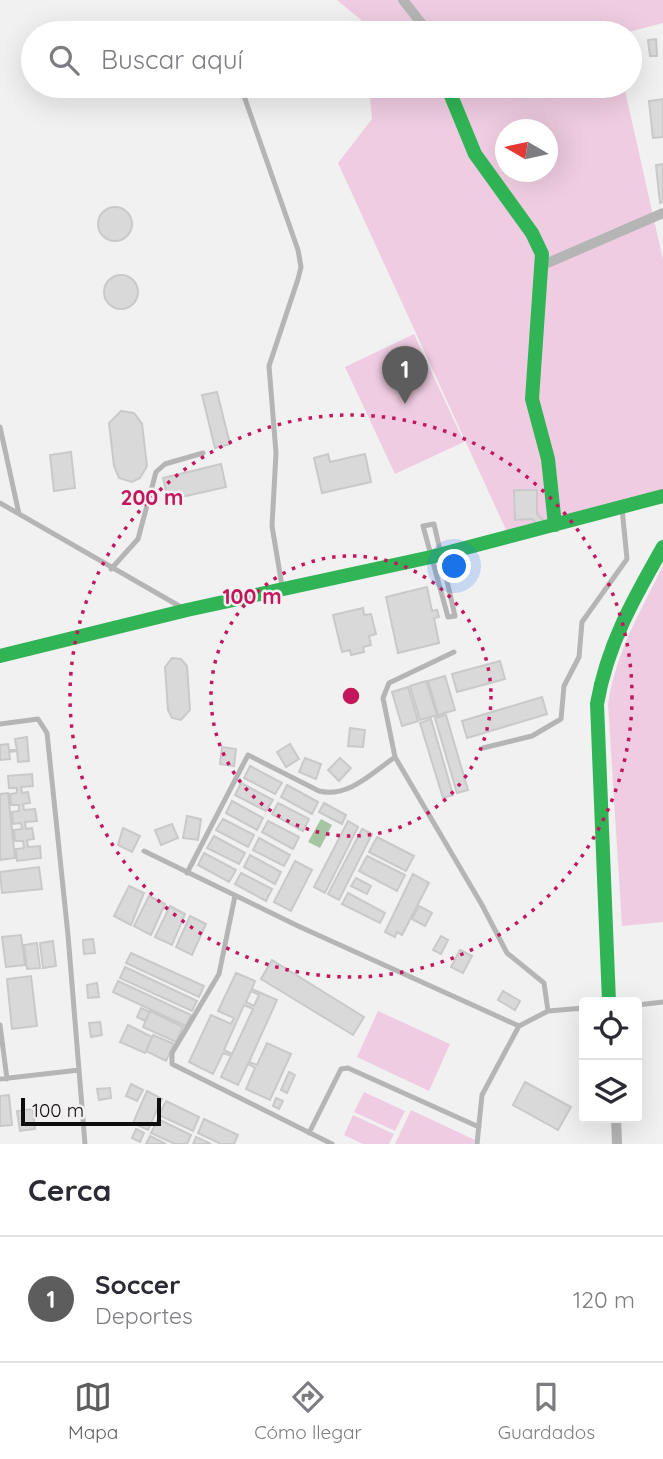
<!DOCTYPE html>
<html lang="es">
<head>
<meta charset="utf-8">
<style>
  :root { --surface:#fff; --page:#f7f7f7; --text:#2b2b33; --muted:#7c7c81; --line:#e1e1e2; --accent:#5e5d5e }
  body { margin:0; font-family:Quicksand,sans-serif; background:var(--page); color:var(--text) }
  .controls { position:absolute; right:21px; bottom:21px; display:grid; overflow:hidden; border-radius:7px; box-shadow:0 7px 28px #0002 }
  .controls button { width:63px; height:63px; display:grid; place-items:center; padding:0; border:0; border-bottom:2px solid var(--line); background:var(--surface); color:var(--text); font:35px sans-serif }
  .compass { position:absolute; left:495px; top:119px; width:63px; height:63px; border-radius:50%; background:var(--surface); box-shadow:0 7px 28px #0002; rotate:279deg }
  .scale { position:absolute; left:21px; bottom:18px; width:140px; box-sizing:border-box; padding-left:7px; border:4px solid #0e0d0e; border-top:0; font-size:19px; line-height:24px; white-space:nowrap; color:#0e0d0e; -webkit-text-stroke:5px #f3f0f2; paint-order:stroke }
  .you { position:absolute; left:455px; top:567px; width:24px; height:24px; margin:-18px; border:5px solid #fff; border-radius:50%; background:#1a73e8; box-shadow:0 0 0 10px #1a73e833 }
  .badge { display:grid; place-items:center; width:46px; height:46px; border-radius:50%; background:var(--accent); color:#fff; font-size:23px; font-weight:700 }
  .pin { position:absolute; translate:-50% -58px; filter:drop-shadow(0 2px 4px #0008) }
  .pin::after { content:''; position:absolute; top:37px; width:24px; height:21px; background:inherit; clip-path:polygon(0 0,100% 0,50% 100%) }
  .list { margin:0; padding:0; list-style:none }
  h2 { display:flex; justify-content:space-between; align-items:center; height:91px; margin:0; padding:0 28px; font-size:30px }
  h2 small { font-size:23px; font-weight:400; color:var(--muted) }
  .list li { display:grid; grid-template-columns:46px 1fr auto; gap:21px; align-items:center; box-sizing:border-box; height:126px; padding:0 28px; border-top:2px solid var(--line) }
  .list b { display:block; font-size:26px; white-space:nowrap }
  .list p { margin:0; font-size:23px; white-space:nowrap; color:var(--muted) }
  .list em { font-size:23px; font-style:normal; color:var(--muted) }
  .icon { flex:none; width:38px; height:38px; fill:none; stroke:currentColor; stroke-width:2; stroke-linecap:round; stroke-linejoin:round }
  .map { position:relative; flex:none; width:663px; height:1144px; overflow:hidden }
  .search { position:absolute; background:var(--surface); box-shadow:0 7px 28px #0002; left:21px; right:21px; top:21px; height:77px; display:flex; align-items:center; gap:18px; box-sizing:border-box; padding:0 24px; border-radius:38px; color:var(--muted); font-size:26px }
  .sheet { height:217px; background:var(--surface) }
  nav { display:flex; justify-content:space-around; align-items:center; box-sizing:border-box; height:98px; border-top:2px solid var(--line); background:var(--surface); font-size:19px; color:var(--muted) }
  nav a { display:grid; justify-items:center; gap:4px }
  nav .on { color:var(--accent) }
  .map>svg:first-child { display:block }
  .green { fill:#efcce1; fill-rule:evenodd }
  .water { fill:#a6c6a3 }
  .building { fill:#dad9da; stroke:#cac9ca; stroke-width:2; fill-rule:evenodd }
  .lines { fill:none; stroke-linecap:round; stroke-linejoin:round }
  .lane { stroke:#b4b5b4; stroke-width:5 }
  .street { stroke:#b4b5b4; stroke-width:10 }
  .fast { stroke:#30b455; stroke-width:14 }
  .ring { fill:none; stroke:#c2185b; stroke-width:3.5; stroke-dasharray:3.5 7 }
  .centre { fill:#c2185b; stroke:#f3f0f2; stroke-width:3.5 }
  .ring-label { font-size:21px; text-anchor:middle; font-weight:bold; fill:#c2185b; stroke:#f3f0f2; stroke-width:5; stroke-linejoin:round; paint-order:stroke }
</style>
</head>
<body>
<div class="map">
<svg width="663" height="1144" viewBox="0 0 663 1144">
  <rect width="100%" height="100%" fill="#f2f1f2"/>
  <!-- green -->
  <path class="green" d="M337 0H663V23L625 33H363L361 20Z
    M369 86H624L663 260V498L507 532 338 163 372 119ZM505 130H548V172H505Z
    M414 334 464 442 395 474 345 367Z
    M663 566V922L622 926 608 704C616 652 640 612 663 566Z
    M378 1011 450 1044 429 1091 357 1057Z
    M364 1092 405 1111 395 1131 354 1112Z
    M411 1110 475 1140 473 1144H395Z
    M353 1115 394 1134 389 1144H363L344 1135Z"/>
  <!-- water -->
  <path class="water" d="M321 819 332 825 320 848 308 842Z"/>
  <!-- building -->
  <path class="building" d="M656 39 657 56H650L648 40Z
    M663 99V137L653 138 649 101Z
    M663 164V202L660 203 656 165Z
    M98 224a17 17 0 1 1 34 0a17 17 0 1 1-34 0Z
    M104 292a17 17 0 1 1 34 0a17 17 0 1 1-34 0Z
    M217 392 230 444 215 448 202 395Z
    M121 411 134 413 142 424 147 466 140 478 132 482 119 478 114 466 109 423Z
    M71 452 75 488 54 491 50 455Z
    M328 454 330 462 365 454 371 482 322 493 314 458Z
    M221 464 226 487 168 500 163 478Z
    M514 490H537V514L544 521 540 526 532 519 515 520Z
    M427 587 432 611 437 610 439 617 434 618 439 643 398 653 386 597Z
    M363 608 364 615 371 614 376 634 369 636 371 645 363 647 364 652 351 655 350 650 342 652 333 615Z
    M172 658 181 659 187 666 190 710 181 720 172 718 168 710 165 667Z
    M500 661 505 679 457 692 452 674Z
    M445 676 455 710 438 715 428 681Z
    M426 681 437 715 420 720 410 686Z
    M408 687 418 721 402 726 392 692Z
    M542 697 547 714 467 738 462 721Z
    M446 715 468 790 457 793 435 718Z
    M431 719 453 795 443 798 420 723Z
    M350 728 365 730 363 747 348 746Z
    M27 737 29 761 18 762 17 751 9 752 10 759 0 760V745L8 744 9 750H17L15 739Z
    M290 744 299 759 286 767 277 752Z
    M222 747 236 749 234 766 220 764Z
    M305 758 321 764 316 779 299 772Z
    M340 758 351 768 339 781 328 770Z
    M250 766 282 783 275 794 244 778Z
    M32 774 33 786 21 787 22 793 28 792 30 803 23 804 24 810 35 809 37 821 25 822 26 829 32 828 34 839 27 840 28 847 40 846 41 858 17 861 16 849 24 848 23 841H15L14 830 22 829 21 823 13 824 12 812 19 811V805H11L10 794 17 793V788H9L8 776Z
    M241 783 273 800 266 811 235 795Z
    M287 785 318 802 312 814 281 797Z
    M8 793 15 858 0 860V794Z
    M232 801 263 818 257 830 226 813Z
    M278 803 309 819 303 831 272 814Z
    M324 803 346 815 342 824 319 812Z
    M187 816 201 819 198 840 183 838Z
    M223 819 254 835 248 847 216 830Z
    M268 821 299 837 293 849 262 832Z
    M348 821 358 827 325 893 314 887Z
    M172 824 178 838 161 845 155 830Z
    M123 828 140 836 132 852 118 845Z
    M362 829 372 834 339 900 328 894Z
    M214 836 245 853 239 864 207 848Z
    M377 837 414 856 406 871 369 852Z
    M259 838 290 855 284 866 253 850Z
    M204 853 236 870 229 882 198 865Z
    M250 855 281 872 275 884 244 867Z
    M367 856 405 875 397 891 359 871Z
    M295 861 312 870 291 911 274 902Z
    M39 867 42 889 2 893 0 872Z
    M241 873 272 889 266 901 235 884Z
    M413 874 429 883 402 935 397 932 395 937 385 932Z
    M356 878 371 886 367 894 351 886Z
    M129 886 144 893 131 925 114 916Z
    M348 893 385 913 380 923 342 904Z
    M149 896 165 904 151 935 134 926Z
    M170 906 185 914 172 945 155 937Z
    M419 906 432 913 425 926 412 919Z
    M190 916 206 924 192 955 176 947Z
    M21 935 25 965 6 967 2 937Z
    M441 936 448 940 441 954 433 950Z
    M93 939 95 953 84 954 83 940Z
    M53 941 56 966 43 968 40 943Z
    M37 943 40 968 27 969 24 945Z
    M460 950 472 956 463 973 451 967Z
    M131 953 204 986 199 997 126 963Z
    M272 960 364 1017 353 1035 261 979Z
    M125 967 197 1001 192 1011 120 978Z
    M236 973 255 981 252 989 277 1000 249 1062 257 1065 267 1043 291 1054 270 1100 246 1089 255 1068 248 1064 238 1085 221 1077 231 1056 223 1053 213 1074 189 1062 211 1015 231 1024 234 1018 218 1011ZM251 991 259 995 254 1006 246 1002ZM244 1005 253 1009 232 1054 224 1050Z
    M31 976 37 1026 12 1029 7 979Z
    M118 981 191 1015 186 1026 113 992Z
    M97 983 99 997 88 998 87 985Z
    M503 991 520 1001 515 1010 498 1000Z
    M141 1008 150 1012 145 1021 137 1017Z
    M150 1011 183 1027 176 1042 143 1027Z
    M100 1022 102 1035 91 1037 89 1023Z
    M128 1025 152 1037 145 1053 120 1042Z
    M153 1035 174 1044 166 1061 146 1051Z
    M289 1072 295 1075 287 1093 281 1090Z
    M525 1082 571 1107 558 1130 513 1105Z
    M131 1084 143 1090 137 1101 126 1096Z
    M110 1088 111 1098 99 1100 97 1089Z
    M147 1091 162 1099 148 1130 133 1123Z
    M9 1095 12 1125 0 1126V1096Z
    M276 1098 283 1101 279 1109 273 1106Z
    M166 1101 199 1117 193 1131 159 1115Z
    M33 1109 35 1129 20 1131 17 1111Z
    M158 1119 191 1135 187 1144H175L151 1133Z
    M204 1119 238 1135 234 1144H221L198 1133Z
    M136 1129 144 1133 140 1142 132 1138Z
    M150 1136 166 1144H146Z
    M196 1137 211 1144H193Z"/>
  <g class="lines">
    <!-- lane -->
    <path class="lane" d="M244 96 298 250 301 267 298 279 269 366 276 453 272 526 282 586
      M0 427 19 514
      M0 503 181 607
      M434 524 455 616 448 617 423 526Z
      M111 569 138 539 156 472 165 464 203 453
      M454 652 389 683 383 698 395 757 482 905 507 953 544 983 548 1011
      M0 724 38 719 47 733 68 935 85 1144
      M483 748 532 736 561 719 564 686 579 657 582 622 627 559 622 508
      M144 851 298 926 519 1026
      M187 873 248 755 319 791C349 798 373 772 395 757
      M235 896 219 974 172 1053V1064L332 1144
      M637 1005 663 1002
      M0 1025 7 1079
      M0 1079 79 1070
      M309 1133 341 1069 348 1068 479 1127
      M477 1144 482 1095 519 1026 548 1011 584 1008"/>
    <!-- street -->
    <path class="street" d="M403 0 429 33
      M543 265 663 213
      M616 1118 617 1144"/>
    <!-- fast -->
    <path class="fast" d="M447 86 475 154 532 233 542 254 532 399 548 459 555 525
      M0 656 187 610 431 557 663 496
      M609 1002 597 704C607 645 634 598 663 547"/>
  </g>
  <!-- distance rings -->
  <g class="ring">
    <circle cx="351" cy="696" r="140"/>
    <circle cx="351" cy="696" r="281"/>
  </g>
  <circle cx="351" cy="696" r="10" class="centre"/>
  <g class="ring-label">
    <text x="152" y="505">200 m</text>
    <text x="252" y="604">100 m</text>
  </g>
</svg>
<div class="controls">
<button><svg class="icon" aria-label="locate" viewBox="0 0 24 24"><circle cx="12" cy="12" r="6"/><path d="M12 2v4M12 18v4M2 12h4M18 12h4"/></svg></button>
<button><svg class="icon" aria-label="layers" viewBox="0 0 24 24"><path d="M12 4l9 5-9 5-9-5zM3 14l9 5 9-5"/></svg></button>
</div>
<svg class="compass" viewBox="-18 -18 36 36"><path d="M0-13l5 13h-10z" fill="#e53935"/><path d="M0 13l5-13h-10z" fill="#7c7c81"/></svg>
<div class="scale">100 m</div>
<div class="you"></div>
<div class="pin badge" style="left:405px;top:404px">1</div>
<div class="search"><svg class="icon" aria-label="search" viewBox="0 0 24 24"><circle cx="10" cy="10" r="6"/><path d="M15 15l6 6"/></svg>Buscar aquí</div>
</div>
<section class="sheet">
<h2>Cerca<small></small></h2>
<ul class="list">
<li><span class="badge">1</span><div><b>Soccer</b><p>Deportes</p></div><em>120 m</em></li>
</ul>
</section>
<nav>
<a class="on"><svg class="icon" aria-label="map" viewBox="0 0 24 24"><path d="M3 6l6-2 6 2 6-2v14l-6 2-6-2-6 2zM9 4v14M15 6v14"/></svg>Mapa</a>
<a><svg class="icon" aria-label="directions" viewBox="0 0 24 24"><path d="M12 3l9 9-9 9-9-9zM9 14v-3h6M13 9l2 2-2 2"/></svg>Cómo llegar</a>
<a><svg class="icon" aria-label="saved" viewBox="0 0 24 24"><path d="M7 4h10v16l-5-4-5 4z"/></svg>Guardados</a>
</nav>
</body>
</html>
